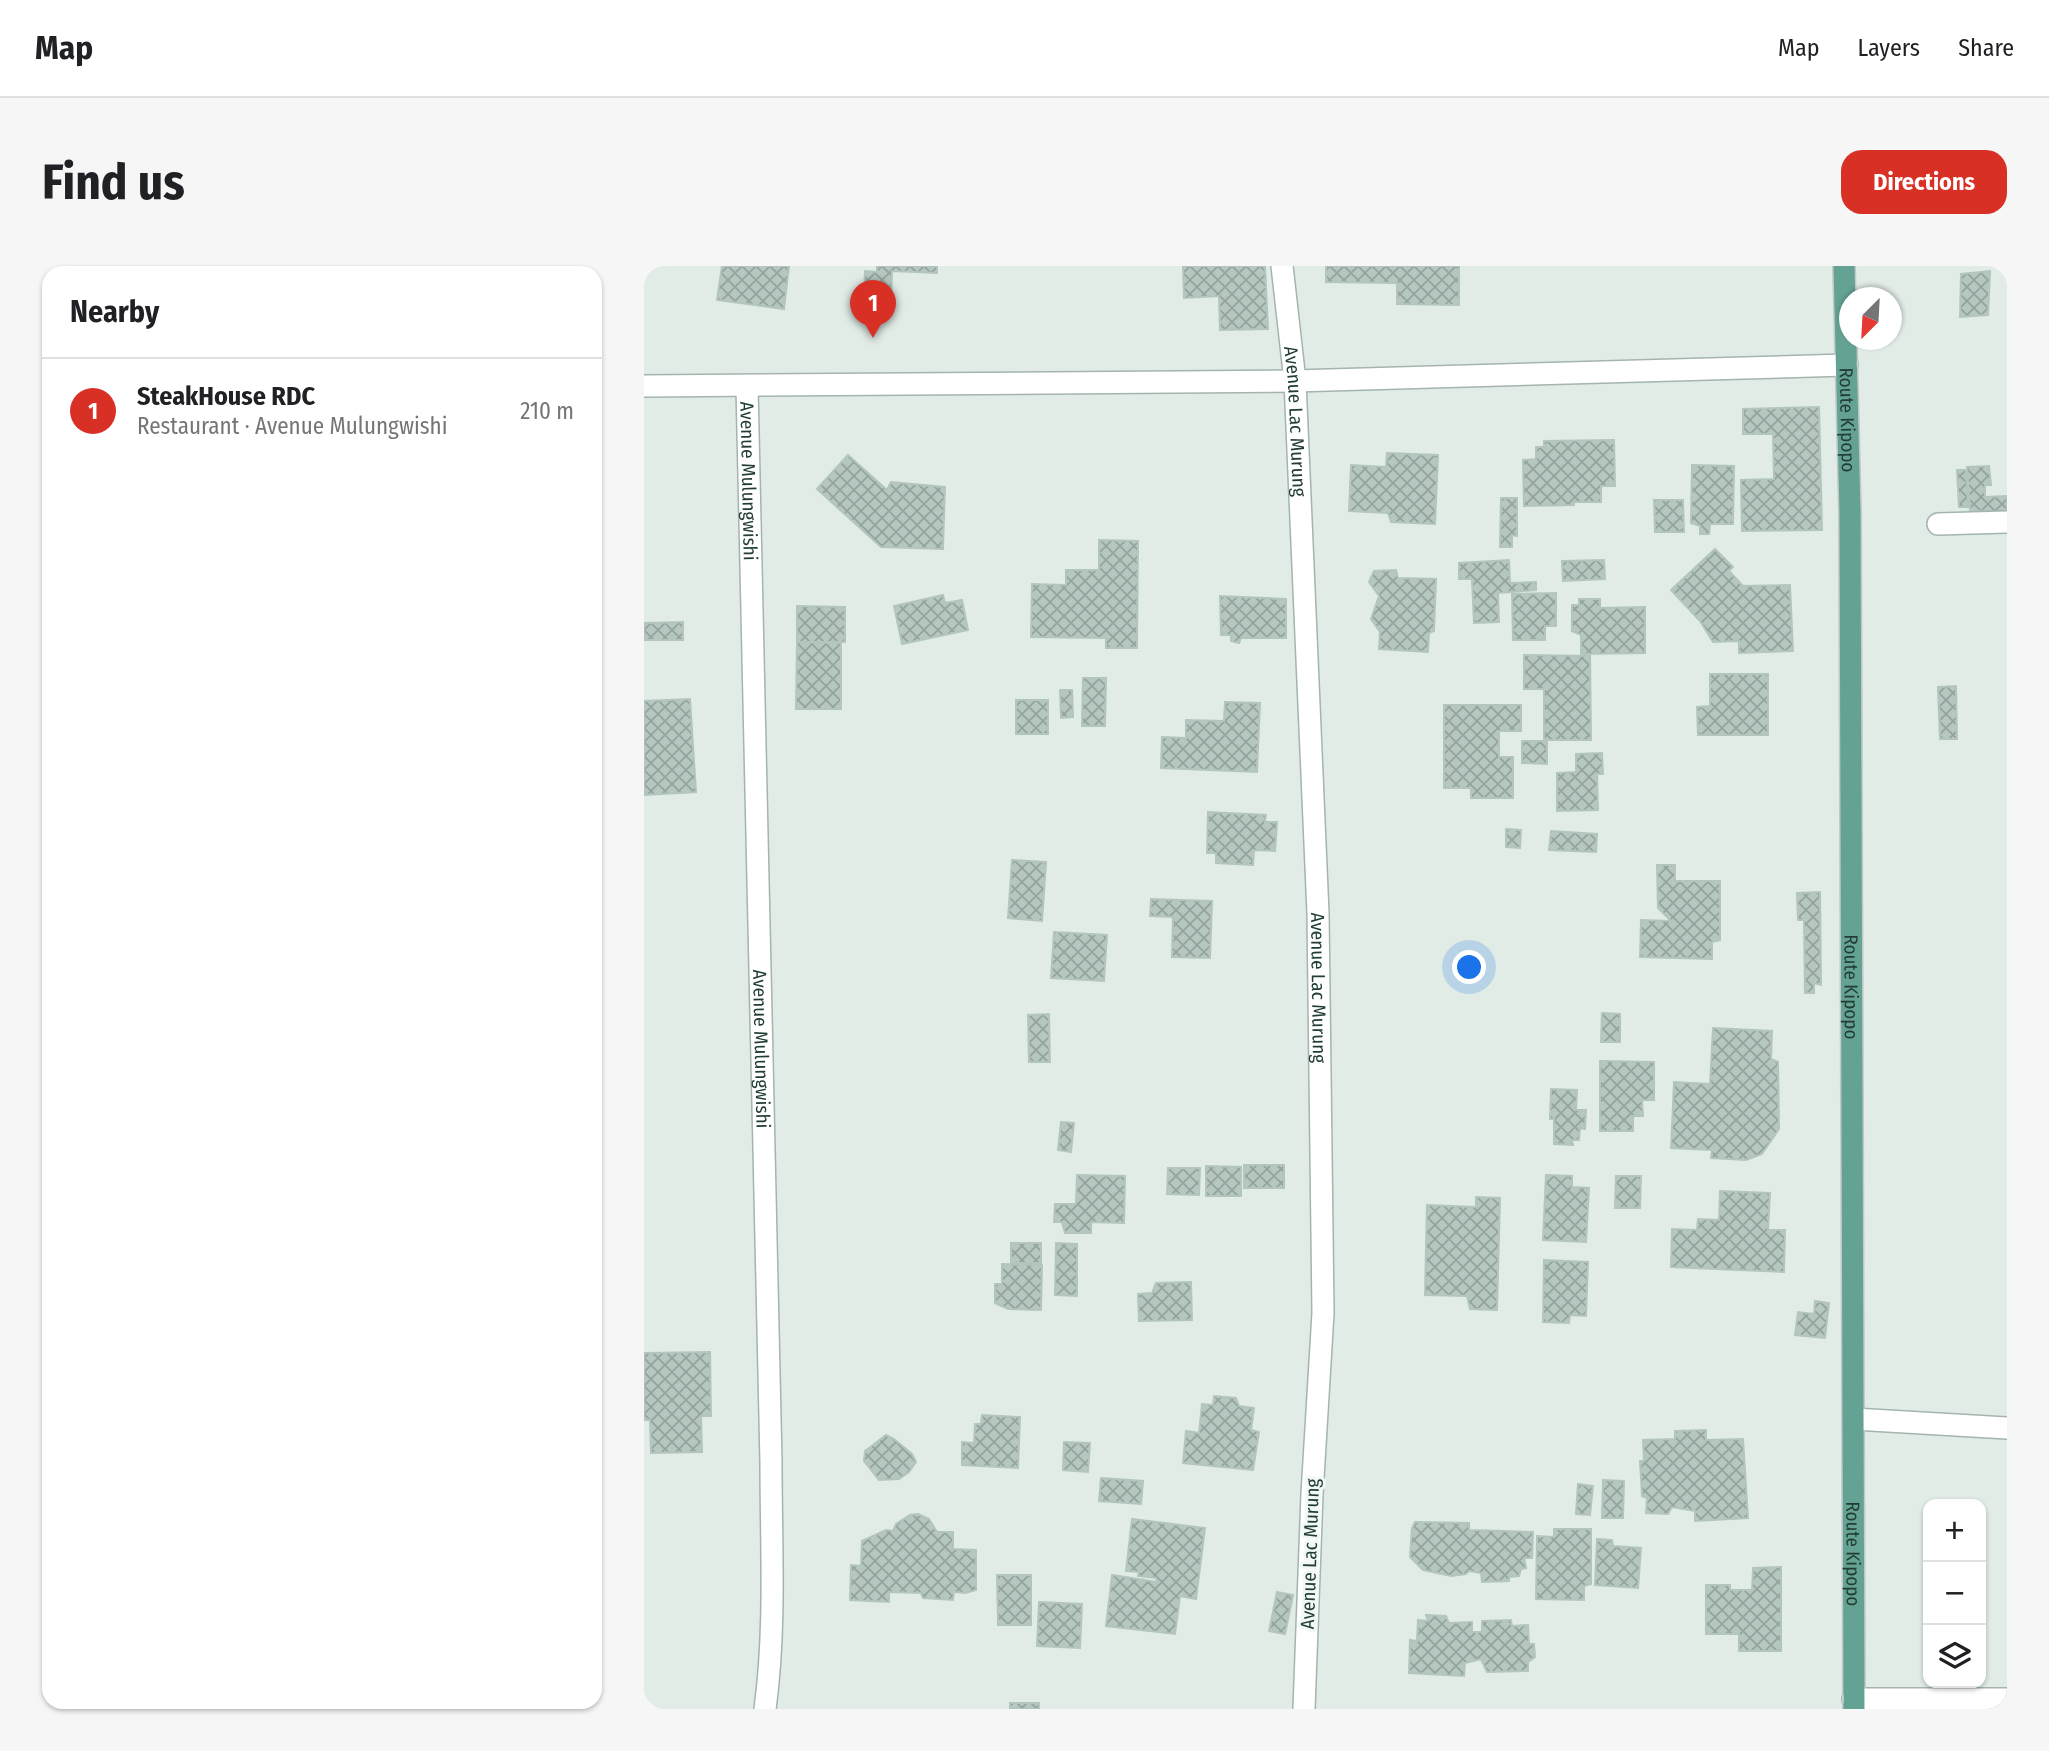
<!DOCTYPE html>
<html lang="en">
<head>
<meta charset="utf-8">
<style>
  :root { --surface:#fff; --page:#f6f6f6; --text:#202124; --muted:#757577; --line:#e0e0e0; --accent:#d93025 }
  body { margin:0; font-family:"Fira Sans Condensed",sans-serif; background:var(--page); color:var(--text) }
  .controls { position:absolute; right:21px; bottom:21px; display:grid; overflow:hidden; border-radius:14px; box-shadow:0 2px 5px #0004 }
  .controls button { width:63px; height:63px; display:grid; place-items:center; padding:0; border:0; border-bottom:2px solid var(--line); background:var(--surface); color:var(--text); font:35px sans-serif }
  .compass { position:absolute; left:1195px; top:21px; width:63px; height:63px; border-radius:50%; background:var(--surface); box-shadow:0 2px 5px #0004; rotate:204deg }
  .you { position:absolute; left:826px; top:702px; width:24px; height:24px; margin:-18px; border:5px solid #fff; border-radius:50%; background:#1a73e8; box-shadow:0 0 0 10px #1a73e833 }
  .badge { display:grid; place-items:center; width:46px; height:46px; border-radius:50%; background:var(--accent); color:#fff; font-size:23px; font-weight:700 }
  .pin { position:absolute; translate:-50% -58px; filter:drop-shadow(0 2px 4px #0008) }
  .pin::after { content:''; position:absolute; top:37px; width:24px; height:21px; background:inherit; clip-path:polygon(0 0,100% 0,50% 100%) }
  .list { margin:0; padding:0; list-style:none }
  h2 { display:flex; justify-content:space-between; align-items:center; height:91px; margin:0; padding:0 28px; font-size:30px }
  h2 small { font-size:23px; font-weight:400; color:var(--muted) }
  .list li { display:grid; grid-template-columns:46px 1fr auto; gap:21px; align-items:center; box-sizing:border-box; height:105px; padding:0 28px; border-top:2px solid var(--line) }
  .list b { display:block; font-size:26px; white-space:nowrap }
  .list p { margin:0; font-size:23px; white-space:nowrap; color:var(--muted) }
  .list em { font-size:23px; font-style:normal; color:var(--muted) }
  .icon { flex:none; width:38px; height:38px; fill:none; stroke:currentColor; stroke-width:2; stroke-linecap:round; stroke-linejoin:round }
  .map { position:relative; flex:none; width:1363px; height:1443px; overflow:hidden; border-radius:21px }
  header { display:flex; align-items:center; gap:42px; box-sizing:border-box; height:98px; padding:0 35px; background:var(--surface); border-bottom:2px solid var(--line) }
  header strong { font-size:33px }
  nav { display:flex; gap:38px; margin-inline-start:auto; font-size:24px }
  .intro { display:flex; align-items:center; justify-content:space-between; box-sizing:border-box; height:168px; padding:0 42px }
  h1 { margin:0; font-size:49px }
  .button { padding:18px 32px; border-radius:21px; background:var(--accent); color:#fff; font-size:24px; font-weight:700 }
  main { display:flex; gap:42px; padding:0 42px }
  aside { flex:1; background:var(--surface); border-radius:21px; box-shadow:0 2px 5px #0004 }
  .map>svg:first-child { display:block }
  .building { fill:url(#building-cross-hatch); stroke:#b3c6be; stroke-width:2 }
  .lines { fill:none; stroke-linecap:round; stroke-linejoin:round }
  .minor-casing { stroke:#a4b4ae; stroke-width:24 }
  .major-casing { stroke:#c1c9c7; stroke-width:24 }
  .minor { stroke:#fff; stroke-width:21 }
  .major { stroke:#64a293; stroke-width:21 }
  .labels { text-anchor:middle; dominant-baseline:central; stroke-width:6; stroke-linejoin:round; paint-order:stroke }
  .street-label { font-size:19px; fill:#213d36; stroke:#f1f8f5 }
</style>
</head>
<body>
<header>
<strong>Map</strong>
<nav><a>Map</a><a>Layers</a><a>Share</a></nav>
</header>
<div class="intro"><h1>Find us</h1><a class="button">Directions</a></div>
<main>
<aside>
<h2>Nearby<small></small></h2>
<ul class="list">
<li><span class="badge">1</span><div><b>SteakHouse RDC</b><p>Restaurant · Avenue Mulungwishi</p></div><em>210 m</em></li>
</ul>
</aside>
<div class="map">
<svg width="1363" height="1443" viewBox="0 0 1363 1443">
  <defs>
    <pattern id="building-cross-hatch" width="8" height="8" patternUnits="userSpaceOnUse" patternTransform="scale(1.75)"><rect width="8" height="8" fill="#b6c7c0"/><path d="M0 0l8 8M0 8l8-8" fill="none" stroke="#94a39d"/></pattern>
  </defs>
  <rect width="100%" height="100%" fill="#e1ece7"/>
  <!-- building -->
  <path class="building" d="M78 0H145L140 43 73 34Z
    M233 0H293V7L248 5 247 31 220 30 221 5 233 6Z
    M539 0H621L624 63 576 64 575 30 540 32Z
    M682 0H815V39L753 38V17L682 16Z
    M1346 5 1344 49 1316 51 1317 8Z
    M1175 141 1178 264 1098 265 1097 214 1130 213 1129 168H1099V143Z
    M970 174 971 220H957V236H930V239L880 240 879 194 892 193V181H900V175Z
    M743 187 794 189 791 258 747 256 744 247 705 245 707 199 742 201Z
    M204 189 243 224 247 216 301 221 299 283 237 281 173 223Z
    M1048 199 1090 200 1089 258H1066L1065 268H1056V260L1047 257Z
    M1345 200 1347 219H1341V231L1363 230V250L1340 251V245L1326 246 1323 201Z
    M1313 204H1322L1324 241H1315Z
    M857 232H873V270L868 269V281H856Z
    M1010 234H1039L1040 266H1011Z
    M455 274 494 275 493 382H462V372L387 371 388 318 422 319V304H455Z
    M1071 283 1089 301 1085 305 1099 320 1146 319 1149 385 1095 387V375L1069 376 1056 355 1027 324Z
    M865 294 866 317 892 316V324L854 327 855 356 830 357 828 313H815V297Z
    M960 294 961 313 919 315 918 295Z
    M752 304 754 312 792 313 790 365 785 367 784 386 735 383 736 366 727 353 735 330 725 316 730 305Z
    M912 327V360H901V374H869L868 328Z
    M299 329 301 337 318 334 324 364 258 378 250 340Z
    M576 330 642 333V372H597L595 377 587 375V369H577Z
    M935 333H956V342L1001 341V387L937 388V369L928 365V339H935Z
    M153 340 201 341V376H153Z
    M39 356V374H0V357Z
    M153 376 197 377V443H152Z
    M880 389 946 390 947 474H900V423H880Z
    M1066 408H1124V469H1054L1053 441 1066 440Z
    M439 412H462L461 460H438Z
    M1312 420 1313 473H1296L1294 421Z
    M416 424H428L429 451 417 452Z
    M46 433 52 526 0 529V435Z
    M372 434H404V468H372Z
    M581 436 616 437 613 506 517 502 518 471 542 472V454L580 455Z
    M800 439H877V465H855V491H869V532H827V522H800Z
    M878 475H903V498L878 497Z
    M958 487 959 508H953L954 544 913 545V507L932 506V488Z
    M564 546 622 549 621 556H633L631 585 610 584 609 599 572 597V587H563Z
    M862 563 877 564 876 582 862 581Z
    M907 565 953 568 952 586 905 584Z
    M368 594 402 596 398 655 364 652Z
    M1013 599H1031V615H1076V674L1068 676V693L996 691 997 654 1027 655 1014 642Z
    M1176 626 1177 719 1170 717V727H1161L1160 654H1154L1153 627Z
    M507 633 568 635 566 692 528 691 529 651 506 650Z
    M410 666 463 669 460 715 407 712Z
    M958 747 976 748V776H957Z
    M405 748 406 796H385L384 749Z
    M1069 762 1128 765 1127 793 1134 796 1135 863 1118 888 1102 894 1067 892 1068 884 1027 882 1030 816 1066 818Z
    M956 795 1010 796V834H998L999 850H989V865H956Z
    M907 823 933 824 932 844H942L941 863 936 862 935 874H928L929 879 910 878V853H906Z
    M417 856 430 857 427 886 414 884Z
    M600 899H640V922H600Z
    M562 900 597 901V930H562Z
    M524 902H556L555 929 523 928Z
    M433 909 481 910 480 957 447 956V967H421L418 956H410L411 938H432Z
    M902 909 928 910V921L945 922 942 976 899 974Z
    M972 910H997L996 942H971Z
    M1076 925 1126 927 1124 964H1141L1140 1006 1027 1001 1028 963 1053 964 1054 953 1075 954Z
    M832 931 856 932 853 1044 826 1043 823 1030 781 1029 783 939 832 941Z
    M367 977H397V997H367Z
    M412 977 433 978V1030L411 1029Z
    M900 994 944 996 942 1050 926 1049 925 1057 899 1056Z
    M358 998 398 999 397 1044 364 1043 351 1037V1018H358Z
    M547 1016 548 1054 495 1055 494 1028 508 1027 512 1017Z
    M1171 1035 1185 1037 1181 1072 1151 1069 1154 1046 1170 1048Z
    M66 1086 67 1150H57L58 1186 7 1187 6 1154H0V1087Z
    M570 1130 592 1132 595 1140 610 1142 607 1164 615 1166 609 1204 539 1197 542 1165 555 1167 558 1138 569 1139Z
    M338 1149 376 1151 374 1202 318 1199V1176L330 1177 331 1158H337Z
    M1062 1164V1174L1099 1173 1104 1252 1051 1255V1245L1028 1241 1024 1248 1002 1247 1003 1232 998 1230 996 1195H1000L999 1174 1031 1173V1165Z
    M242 1169 250 1173 268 1188 272 1196 265 1206 255 1213 235 1214 220 1195 221 1185Z
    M420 1176 446 1177 444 1206 419 1204Z
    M457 1212 499 1215 497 1238 455 1235Z
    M959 1214 980 1215 979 1252H958Z
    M934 1218 949 1220 946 1249 932 1248Z
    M274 1248 285 1253 293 1266H309V1283L332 1284V1324L321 1327 310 1326 309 1334 279 1332 277 1327 245 1326V1336L206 1334 207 1299 217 1300 218 1275 242 1264 249 1265 252 1258 266 1249Z
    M488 1253 561 1262 552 1333 536 1330 531 1368 462 1360 468 1309 513 1316 512 1312 494 1310 495 1306 482 1305Z
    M771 1256 825 1257V1264L889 1266 888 1292H880L882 1302 877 1303 875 1310 865 1311V1315L838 1316 837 1307 825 1305 822 1308 807 1310 779 1304 766 1291 768 1262Z
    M910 1263H947V1318L940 1320V1334L892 1333 893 1270 910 1271Z
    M953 1273 968 1274 969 1280 997 1282 994 1322 951 1319Z
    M1137 1301V1385H1095V1368H1062V1319H1086V1324H1108L1109 1302Z
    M353 1309H387V1359H354Z
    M633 1326 649 1329 641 1368 625 1365Z
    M395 1336 438 1338 436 1382 393 1380Z
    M782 1349 802 1350 805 1357 828 1356V1366H838V1355L867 1354 868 1360 884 1359 885 1378H890L891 1391 884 1396V1405L843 1406 837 1393 821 1397 820 1410 765 1407 766 1374 773 1375 774 1354 784 1355Z
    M366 1437H395V1443H366Z"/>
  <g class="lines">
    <!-- minor casing -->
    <g class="minor-casing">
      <g id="minor">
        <path id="s1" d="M638 0 651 115 674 647 679 1047 668 1228 660 1443"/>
        <path d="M0 120 651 115 1203 99"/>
        <path id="s2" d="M103 121 127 1197C127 1278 132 1362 121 1443"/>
        <path d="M1294 258 1363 256"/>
        <path d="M1210 1153 1363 1162"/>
        <path d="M1209 1433H1363"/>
      </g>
    </g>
    <!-- major casing -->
    <g class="major-casing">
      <g id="major">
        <path id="s3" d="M1200 0 1206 247 1210 1443"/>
      </g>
    </g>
    <!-- minor -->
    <use href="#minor" class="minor"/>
    <!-- major -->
    <use href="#major" class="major"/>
  </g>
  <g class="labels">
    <!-- street labels -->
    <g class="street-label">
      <text stroke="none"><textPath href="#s1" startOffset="156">Avenue Lac Murung</textPath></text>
      <text stroke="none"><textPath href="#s3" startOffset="154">Route Kipopo</textPath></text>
      <text stroke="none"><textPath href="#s2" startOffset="94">Avenue Mulungwishi</textPath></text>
      <text stroke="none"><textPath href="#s1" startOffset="723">Avenue Lac Murung</textPath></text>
      <text stroke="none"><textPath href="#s3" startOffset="721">Route Kipopo</textPath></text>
      <text stroke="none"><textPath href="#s2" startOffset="662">Avenue Mulungwishi</textPath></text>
      <text transform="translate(666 1288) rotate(-88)">Avenue Lac Murung</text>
      <text stroke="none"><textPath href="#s3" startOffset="1288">Route Kipopo</textPath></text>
    </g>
  </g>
</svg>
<div class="controls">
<button>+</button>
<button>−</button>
<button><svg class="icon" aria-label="layers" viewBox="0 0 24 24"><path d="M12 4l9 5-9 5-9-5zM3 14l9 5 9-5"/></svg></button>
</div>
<svg class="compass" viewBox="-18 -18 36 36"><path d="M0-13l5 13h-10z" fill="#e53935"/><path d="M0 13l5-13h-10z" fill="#757577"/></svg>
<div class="you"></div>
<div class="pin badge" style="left:229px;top:72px">1</div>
</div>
</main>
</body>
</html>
